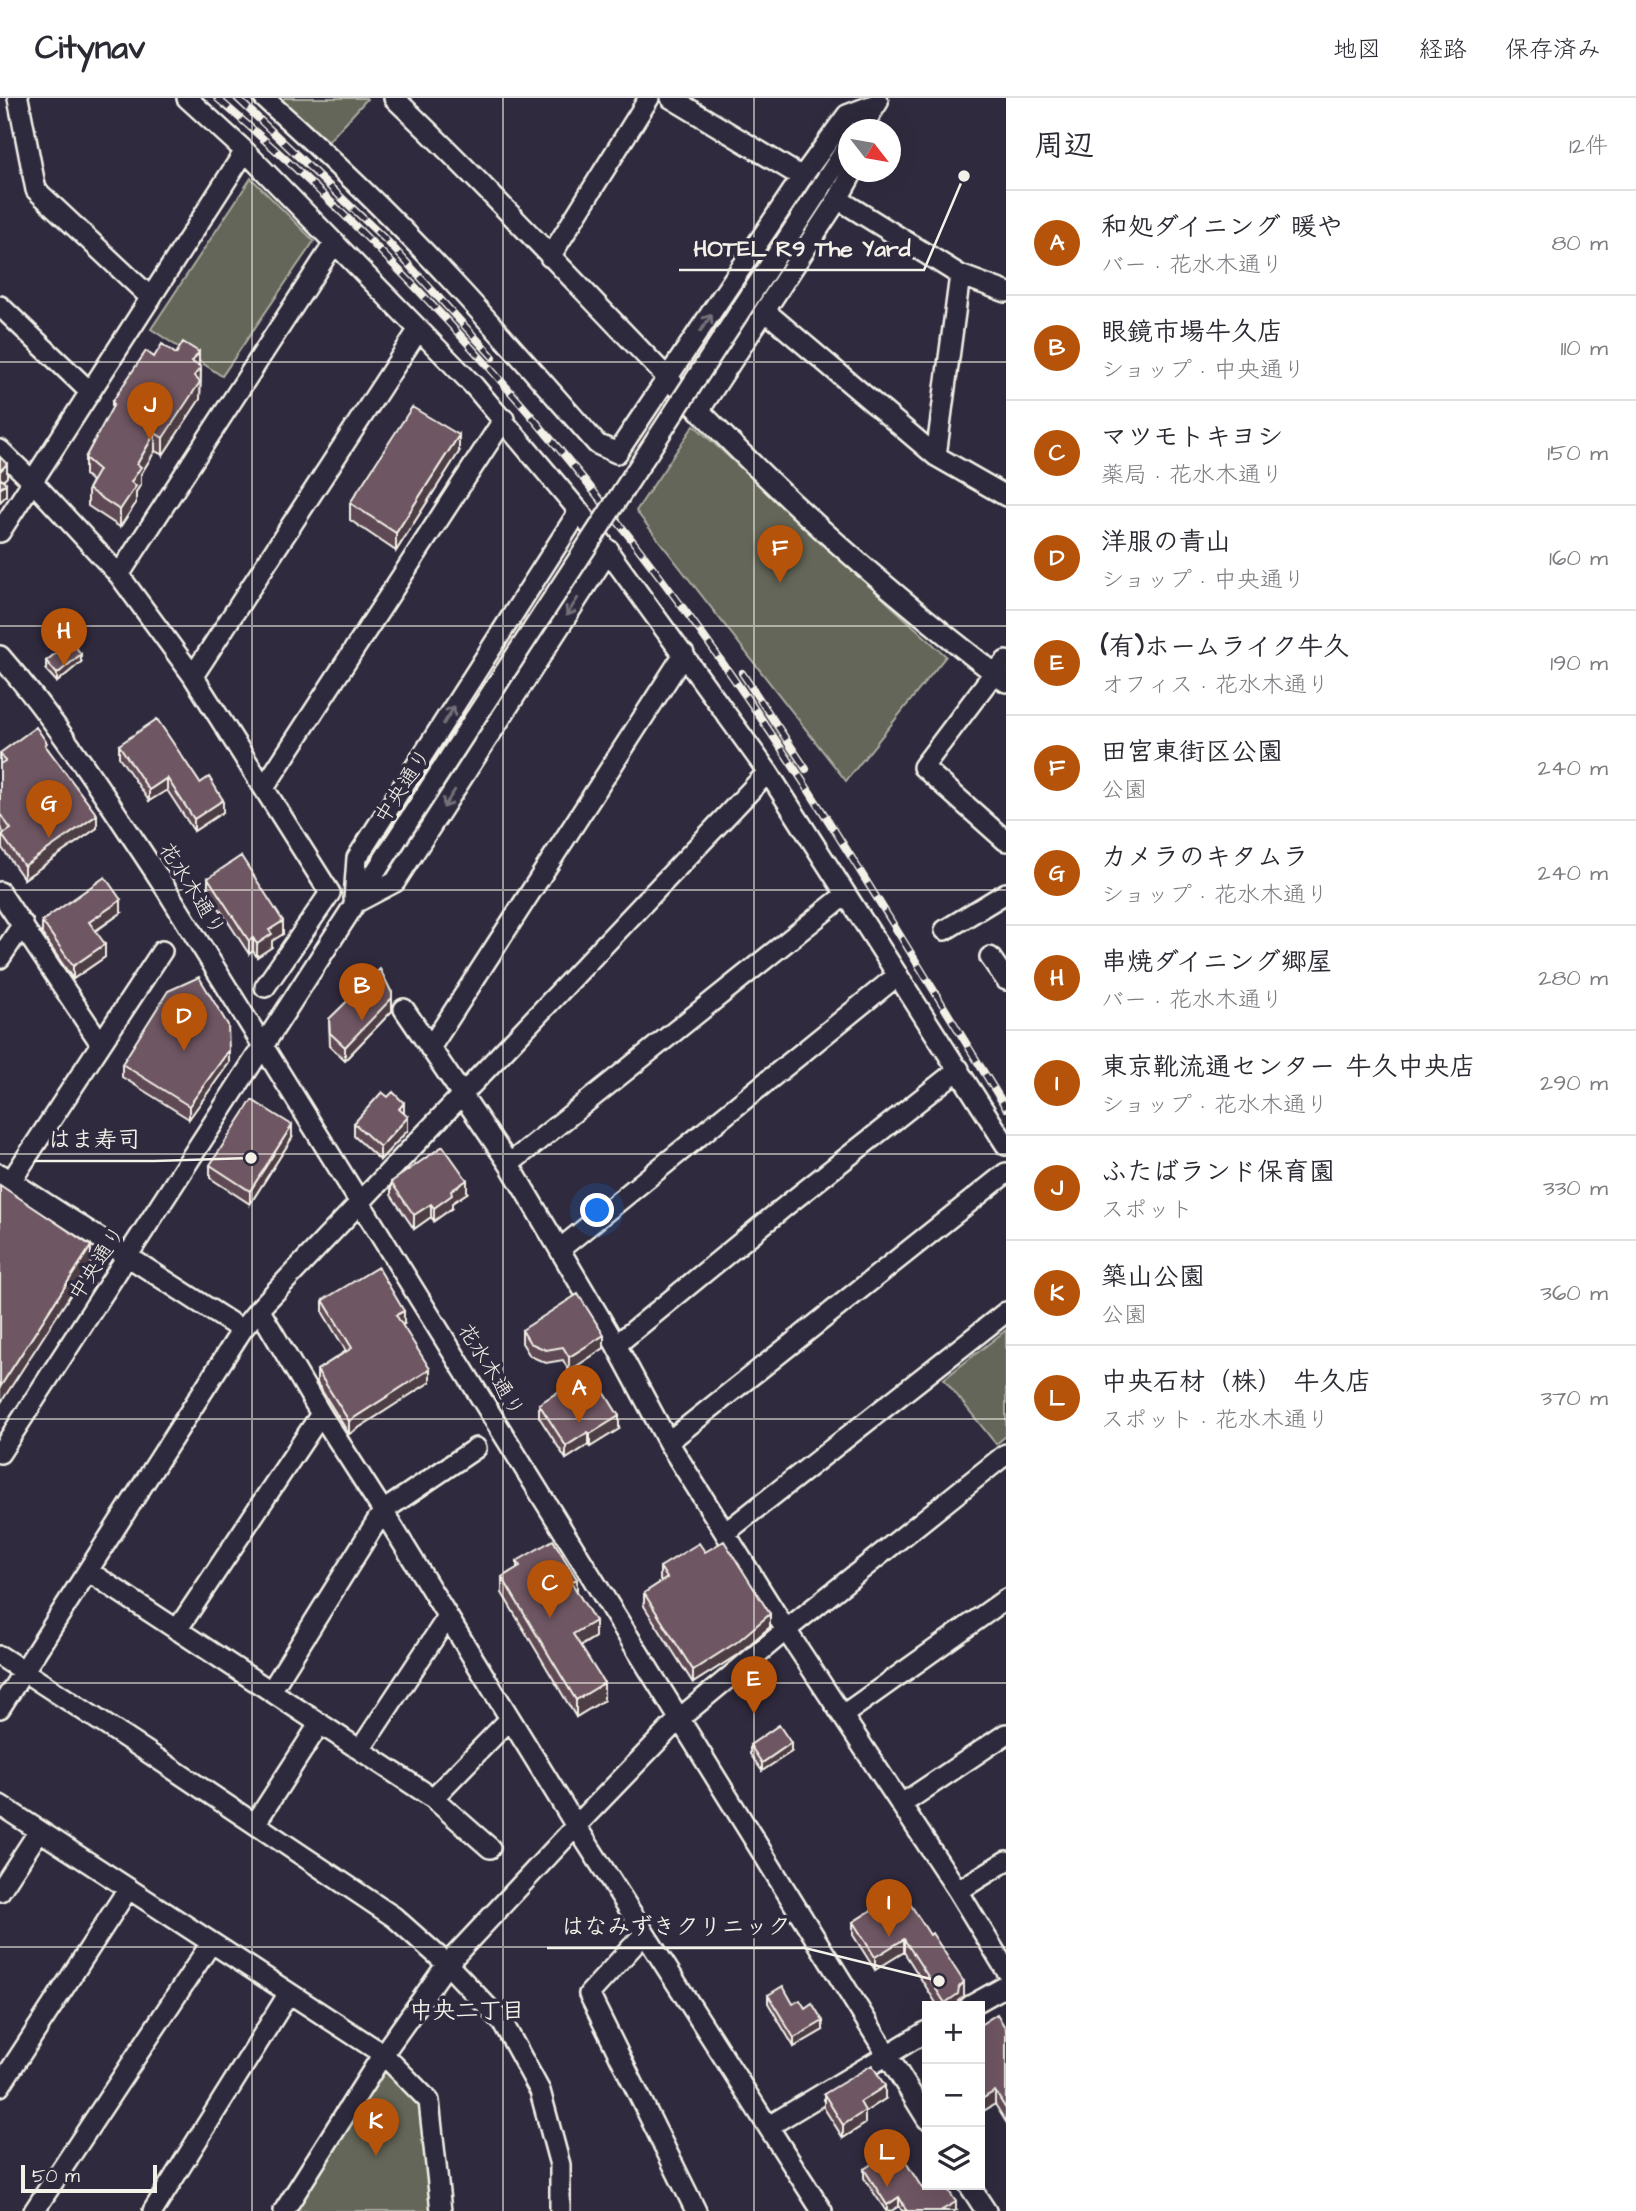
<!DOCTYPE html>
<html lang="ja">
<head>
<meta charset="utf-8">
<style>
  :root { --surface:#fff; --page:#f7f7f7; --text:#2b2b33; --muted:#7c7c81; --line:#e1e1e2; --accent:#b45309 }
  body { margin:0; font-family:"Architects Daughter","Klee One",sans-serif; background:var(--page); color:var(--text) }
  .controls { position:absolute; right:21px; bottom:21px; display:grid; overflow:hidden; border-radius:0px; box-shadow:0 7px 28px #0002 }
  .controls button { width:63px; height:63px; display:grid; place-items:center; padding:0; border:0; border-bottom:2px solid var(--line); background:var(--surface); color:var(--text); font:35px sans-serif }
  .compass { position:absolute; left:838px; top:21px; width:63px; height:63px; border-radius:50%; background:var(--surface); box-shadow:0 7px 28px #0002; rotate:121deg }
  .scale { position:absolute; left:21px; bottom:18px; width:136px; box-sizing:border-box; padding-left:7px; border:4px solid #f4f1e8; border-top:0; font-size:19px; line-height:24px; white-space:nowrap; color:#f4f1e8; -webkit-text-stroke:5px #2f2a3d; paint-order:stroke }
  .you { position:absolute; left:598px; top:1113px; width:24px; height:24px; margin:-18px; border:5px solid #fff; border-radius:50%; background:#1a73e8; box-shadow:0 0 0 10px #1a73e833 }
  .badge { display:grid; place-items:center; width:46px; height:46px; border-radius:50%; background:var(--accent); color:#fff; font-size:23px; font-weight:700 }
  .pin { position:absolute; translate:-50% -58px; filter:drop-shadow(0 2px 4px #0008) }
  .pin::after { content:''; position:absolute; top:37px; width:24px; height:21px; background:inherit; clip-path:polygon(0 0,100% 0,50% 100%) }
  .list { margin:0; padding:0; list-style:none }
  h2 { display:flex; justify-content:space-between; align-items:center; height:91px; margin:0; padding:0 28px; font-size:30px }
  h2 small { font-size:23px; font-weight:400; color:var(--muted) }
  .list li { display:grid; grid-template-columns:46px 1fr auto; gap:21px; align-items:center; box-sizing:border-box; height:105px; padding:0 28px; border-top:2px solid var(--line) }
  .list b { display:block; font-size:26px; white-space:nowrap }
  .list p { margin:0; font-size:23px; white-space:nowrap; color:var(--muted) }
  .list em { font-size:23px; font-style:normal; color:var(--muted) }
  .icon { flex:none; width:38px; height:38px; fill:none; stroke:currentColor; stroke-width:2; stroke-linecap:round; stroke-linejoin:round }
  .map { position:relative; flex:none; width:1006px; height:2113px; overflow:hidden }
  header { display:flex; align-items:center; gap:42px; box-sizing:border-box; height:98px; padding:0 35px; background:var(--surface); border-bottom:2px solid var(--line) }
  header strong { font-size:33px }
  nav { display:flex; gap:38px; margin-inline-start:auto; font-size:24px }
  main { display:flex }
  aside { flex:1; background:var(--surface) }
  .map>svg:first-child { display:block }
  .green { fill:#636658; stroke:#acaca0; stroke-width:2 }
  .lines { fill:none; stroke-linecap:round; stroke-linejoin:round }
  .minor-casing { stroke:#f4f1e8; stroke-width:24 }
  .minor { stroke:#2f2a3d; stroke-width:19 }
  .rail-casing { stroke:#f4f1e8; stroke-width:8 }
  .rail { stroke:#2f2a3d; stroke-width:5; stroke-dasharray:16; stroke-linecap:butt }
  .minor-bridge-casing { stroke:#f4f1e8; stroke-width:24; stroke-linecap:butt }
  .minor-bridge { stroke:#2f2a3d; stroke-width:19 }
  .wall { fill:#5f4a54; stroke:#f4f1e8; stroke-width:2 }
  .shaded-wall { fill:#4d3c45; stroke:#f4f1e8; stroke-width:2 }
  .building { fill:#6e5662; stroke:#f4f1e8; stroke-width:2 }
  .oneway { stroke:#747079 }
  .grid { fill:none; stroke:#f4f1e8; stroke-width:2; stroke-opacity:0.55 }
  .labels { text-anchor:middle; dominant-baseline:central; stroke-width:7; stroke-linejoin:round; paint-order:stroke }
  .street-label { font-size:21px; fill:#f4f1e8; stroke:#2f2a3d }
  .neighbourhood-label { font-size:23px; font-weight:bold; fill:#f4f1e8; stroke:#2f2a3d }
  .leader { fill:none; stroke:#f4f1e8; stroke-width:2.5 }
  .callout-dot { fill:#f4f1e8; stroke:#2f2a3d; stroke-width:2.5 }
  .callout-label { font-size:23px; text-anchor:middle; font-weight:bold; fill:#f4f1e8; stroke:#2f2a3d; stroke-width:7; stroke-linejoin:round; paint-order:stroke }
</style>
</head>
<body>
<header>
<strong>Citynav</strong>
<nav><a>地図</a><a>経路</a><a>保存済み</a></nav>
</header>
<main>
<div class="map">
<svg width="1006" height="2113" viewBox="0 0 1006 2113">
  <rect width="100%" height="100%" fill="#2f2a3d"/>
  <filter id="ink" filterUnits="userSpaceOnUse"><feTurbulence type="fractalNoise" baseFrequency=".0143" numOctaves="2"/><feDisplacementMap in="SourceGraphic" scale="14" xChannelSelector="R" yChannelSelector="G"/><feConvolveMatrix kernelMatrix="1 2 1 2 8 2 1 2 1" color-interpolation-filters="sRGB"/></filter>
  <g filter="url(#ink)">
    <!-- green -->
    <path class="green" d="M284 0H366L367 1 326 46 280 5Z
      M251 80 314 143 222 278 151 231Z
      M694 327 946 558 846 683 636 413Z
      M1006 1232V1338L996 1346 944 1281Z
      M383 1956 429 2003 441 2113H284Z"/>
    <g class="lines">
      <!-- minor casing -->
      <g class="minor-casing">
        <path id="minor" d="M18 0 36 92 151 200
          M187 0 245 53 474 288 579 413 768 674 1006 1047
          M264 0C333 62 400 126 462 194 508 244 552 295 597 346L617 355 802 79 847 17 876 6
          M394 0C522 122 638 255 765 378 840 451 922 520 1006 584
          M671 0 802 79
          M860 32 878 4
          M838 101 960 177 1006 194
          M550 159 649 0
          M744 207 848 48
          M0 208 89 293
          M765 213 936 358 1006 398
          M699 313 838 101 853 74
          M0 352 32 383 119 477 193 578 330 795 265 889
          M936 358 960 177
          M0 434 245 53
          M119 477 335 144
          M0 558C61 628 110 706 161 783L927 2021
          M1006 563 994 575 923 669 1006 743
          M193 578 419 231
          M264 690 504 321
          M0 794 101 946
          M354 801 357 760 579 413
          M355 805 395 784 609 452
          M945 832 1006 795
          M990 859 1006 882
          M0 860 23 826
          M404 911 509 1066 616 1247 668 1344 786 1532 958 1793 1006 1872
          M430 950 684 556
          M509 1066 845 797
          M0 1076 242 1232
          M11 1083 162 853
          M560 1151 898 877
          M259 1211 321 1316 383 1413 576 1728 822 2113
          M616 1247 788 1106 959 971
          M668 1344 1006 1075
          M0 1355 475 620
          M725 1435 1006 1214
          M88 1473 433 1700 510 1621
          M177 1532 321 1316
          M0 1558 146 1653 394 1819 447 1866 503 1925 540 1993 560 2067V2113
          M271 1593 383 1413 476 1350
          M0 1610 242 1232 259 1211 768 674
          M843 1617 1006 1501
          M360 1652 447 1520
          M433 1700 490 1750
          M902 1706 1006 1636
          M0 1707 383 1956 429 2003 441 2113
          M255 1726 320 1625
          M0 1793 39 1733
          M958 1793 1006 1763
          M644 1836 589 1896 696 2113
          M970 1908 1006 1888
          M0 1988 128 1791
          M769 2028 927 1933
          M969 2087 986 2113
          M34 2113 211 1845
          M153 2113 289 1895
          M284 2113 383 1956 447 1866 576 1728 680 1620 786 1532 1006 1356"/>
      </g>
      <!-- minor -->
      <use href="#minor" class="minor"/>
      <!-- rail casing -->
      <g class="rail-casing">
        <path id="rail" d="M217 0C406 163 573 354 717 557 821 703 912 858 1006 1010
          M237 0 389 145 493 259
          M742 575 806 671"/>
      </g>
      <!-- rail -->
      <use href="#rail" class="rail"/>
      <!-- minor-bridge casing -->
      <g class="minor-bridge-casing">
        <path id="minor-bridge" d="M475 620 744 207"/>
      </g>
      <!-- minor-bridge -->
      <use href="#minor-bridge" class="minor-bridge"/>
    </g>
    <!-- wall -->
    <path class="wall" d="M176 256 201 269 200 301 163 357 155 353 141 376V386L136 394V405L120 429 88 408V391L92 383 85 377V360L112 311V304L154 259Z
      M459 354 396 453 350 422V405Z
      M46 563 81 564 57 584 46 572Z
      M119 647 200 685 223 714 194 733 167 692 149 703 119 659Z
      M47 650 97 730 24 781 2 750V737L4 735 0 729V655Z
      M208 780 283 836 272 843V849L257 859 253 853 249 856 208 793Z
      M121 815 96 833 105 859 73 881 42 836V823Z
      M392 913 345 962 330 948 329 921Z
      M229 965 189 1021 122 979V966Z
      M404 1015 408 1032 380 1062 354 1038V1025Z
      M292 1040 250 1106 210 1080V1067Z
      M391 1084 467 1095 452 1105V1110L434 1123 431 1119 414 1131 391 1097Z
      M323 1202 404 1226 402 1227 430 1284 349 1336 317 1285V1272L346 1253 323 1215Z
      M522 1232 604 1250 569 1273 563 1262 546 1265 530 1258 522 1245Z
      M539 1306 619 1331 590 1349 588 1347 566 1361 539 1319Z
      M705 1454 770 1529 737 1557 693 1585 644 1508V1495L661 1484 660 1482V1469Z
      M517 1463 577 1493 595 1539 581 1548 604 1602 576 1619 502 1495V1479L517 1470Z
      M750 1647 791 1654 762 1673 750 1656Z
      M902 1793 964 1898 959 1902 958 1908H938L904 1854 875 1872 853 1837V1824Z
      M768 1897 793 1906 823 1932 794 1949 768 1905Z
      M980 1927 1006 1931V2024L995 2006 980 2015Z
      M824 1996 885 2001 865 2014V2026L843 2040 824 2010Z
      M864 2071 922 2090 956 2112 902 2113 899 2108 891 2113H886L864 2080Z"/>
    <!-- shaded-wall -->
    <path class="shaded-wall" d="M199 254V271L201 269 200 301 163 357V340L192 264Z
      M155 335V353L141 376V386L136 394V405L120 429V412L137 366Z
      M459 337V354L396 453V435Z
      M7 366V379L0 386V373Z
      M6 385V398L0 404V391Z
      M81 556V564L57 584V576Z
      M167 680V692L149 703V692Z
      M223 702V714L194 733V721Z
      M97 717V730L24 781V768Z
      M121 802V815L89 837V824Z
      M283 823V836L272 843V849L257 859V846L269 832Z
      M253 840V853L249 856V843Z
      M105 846V859L73 881V868Z
      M392 895V913L345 962V949Z
      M229 952V965L189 1021V1008Z
      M404 1005V1018L399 1011Z
      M408 1019V1032L380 1062V1049Z
      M292 1027V1040L250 1106V1093Z
      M467 1082V1095L452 1105V1110L434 1123V1110L451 1093Z
      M431 1106V1119L414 1131V1117Z
      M91 1148V1165L0 1306V1289Z
      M404 1213V1226L396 1230V1217Z
      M604 1237V1250L569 1273V1259Z
      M430 1271V1284L349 1336V1323Z
      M619 1318V1331L590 1349V1336Z
      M588 1334V1347L566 1361V1348Z
      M577 1481V1497L571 1484Z
      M770 1516V1529L737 1557 693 1585V1572Z
      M595 1523V1539L573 1552V1536Z
      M604 1585V1602L576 1619V1602Z
      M791 1645V1654L762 1673V1665Z
      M904 1841V1854L875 1872V1859Z
      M964 1884V1898L959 1902 958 1908H945V1905Z
      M823 1923V1932L794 1949V1940Z
      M885 1988V2001L865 2014V2026L843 2040V2027L860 2004Z
      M995 1993V2006L980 2015V2002Z
      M899 2099V2108L891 2113H887V2107Z
      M956 2104V2112L955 2113H940Z"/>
    <!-- building -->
    <path class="building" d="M183 244 199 254 192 264 201 269 194 278 200 284 163 340 155 335 137 366 141 369 131 384 136 388 120 412 88 391 99 372 85 360 114 306 112 304 146 253 154 259 162 246 176 256Z
      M412 309 459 337 396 435 350 405Z
      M0 359 7 366 0 373Z
      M0 380 6 385 0 391Z
      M71 543 81 556 57 576 46 563Z
      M157 621 200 685 209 679 223 702 194 721 167 680 149 692 119 647Z
      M36 629 47 645 45 647 97 717 24 768 2 737 11 731 0 716V666L5 663 0 655Z
      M241 758 283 823 269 832 272 836 257 846 253 840 249 843 208 780Z
      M105 779 121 802 89 824 105 846 73 868 42 823Z
      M380 871 392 895V900L345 949 330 935 329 921Z
      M199 879 228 927 229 952 189 1008 122 966 168 893Z
      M382 994 388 999 393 994 404 1005 399 1011 408 1019 380 1049 354 1025Z
      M252 1002 292 1027 250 1093 210 1067Z
      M443 1048 467 1082 451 1093 452 1097 434 1110 431 1106 414 1117 391 1084Z
      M0 1087 91 1148 0 1289Z
      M378 1169 404 1213 396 1217 430 1271 349 1323 317 1272 352 1250 323 1202Z
      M578 1196 604 1237 569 1259 563 1249 546 1252 530 1245 522 1232Z
      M591 1273 619 1318 590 1336 588 1334 566 1348 539 1306Z
      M553 1442 577 1481 571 1484 595 1523 573 1536 604 1585 576 1602 502 1479 520 1468 517 1463Z
      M724 1443 770 1516 737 1544 693 1572 644 1495 667 1480 660 1469 699 1445 705 1454Z
      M779 1627 791 1645 762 1665 750 1647Z
      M902 1793 930 1837 932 1835 964 1884 959 1889 958 1896 945 1905 904 1841 875 1859 853 1824Z
      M783 1888 793 1906 800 1902 805 1910 812 1905 823 1923 794 1940 768 1897Z
      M997 1916 1006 1931V2011L995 1993 980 2002V1927Z
      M872 1967 885 1988 860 2004 865 2013 843 2027 824 1996Z
      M897 2050 922 2090 927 2086 945 2087 956 2104 940 2113H907L899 2099 887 2107 864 2071Z"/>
    <!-- one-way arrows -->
    <defs><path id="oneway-shaft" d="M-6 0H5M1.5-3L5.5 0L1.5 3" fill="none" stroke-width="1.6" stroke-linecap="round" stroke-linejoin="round" transform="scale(1.75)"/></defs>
    <g class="oneway">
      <use href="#oneway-shaft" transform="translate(706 225) rotate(-56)"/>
      <use href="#oneway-shaft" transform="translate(572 509) rotate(123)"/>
      <use href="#oneway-shaft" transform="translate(449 617) rotate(-58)"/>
      <use href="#oneway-shaft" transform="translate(449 701) rotate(123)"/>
    </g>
  </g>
  <!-- grid -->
  <path class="grid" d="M252 0V2113M503 0V2113M754 0V2113M0 264H1006M0 528H1006M0 792H1006M0 1056H1006M0 1321H1006M0 1585H1006M0 1849H1006"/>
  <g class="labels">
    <!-- street labels -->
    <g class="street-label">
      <text transform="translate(403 688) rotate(-57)">中央通り</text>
      <text transform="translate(192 791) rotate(58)">花水木通り</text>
      <text transform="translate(97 1165) rotate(-57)">中央通り</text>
      <text transform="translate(491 1272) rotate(58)">花水木通り</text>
    </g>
    <!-- neighbourhood labels -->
    <g class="neighbourhood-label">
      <text x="467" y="1913">中央二丁目</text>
    </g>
  </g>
  <!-- callouts -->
  <path class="leader" d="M964 78L924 172H679M251 1060L154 1063H34M939 1883L805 1850H547"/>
  <g class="callout-dot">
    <circle cx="964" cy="78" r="7"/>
    <circle cx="251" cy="1060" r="7"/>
    <circle cx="939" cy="1883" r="7"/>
  </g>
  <g class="callout-label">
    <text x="802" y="158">HOTEL R9 The Yard</text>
    <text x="94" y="1049">はま寿司</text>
    <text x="676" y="1836">はなみずきクリニック</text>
  </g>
</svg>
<div class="controls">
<button>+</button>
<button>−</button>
<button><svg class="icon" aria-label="layers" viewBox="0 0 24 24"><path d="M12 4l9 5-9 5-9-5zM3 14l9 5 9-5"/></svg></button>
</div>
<svg class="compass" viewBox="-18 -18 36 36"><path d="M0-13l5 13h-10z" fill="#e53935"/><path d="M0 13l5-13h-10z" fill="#7c7c81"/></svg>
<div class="scale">50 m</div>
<div class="you"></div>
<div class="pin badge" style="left:579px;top:1325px">A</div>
<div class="pin badge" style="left:362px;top:923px">B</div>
<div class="pin badge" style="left:550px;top:1520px">C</div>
<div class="pin badge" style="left:184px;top:953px">D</div>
<div class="pin badge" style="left:754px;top:1616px">E</div>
<div class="pin badge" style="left:780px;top:485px">F</div>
<div class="pin badge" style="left:49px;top:740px">G</div>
<div class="pin badge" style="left:64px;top:568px">H</div>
<div class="pin badge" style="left:889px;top:1839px">I</div>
<div class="pin badge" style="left:150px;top:342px">J</div>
<div class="pin badge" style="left:376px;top:2058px">K</div>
<div class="pin badge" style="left:887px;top:2089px">L</div>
</div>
<aside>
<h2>周辺<small>12件</small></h2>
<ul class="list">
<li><span class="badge">A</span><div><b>和処ダイニング 暖や</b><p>バー · 花水木通り</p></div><em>80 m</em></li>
<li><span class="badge">B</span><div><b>眼鏡市場牛久店</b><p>ショップ · 中央通り</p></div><em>110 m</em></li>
<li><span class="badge">C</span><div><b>マツモトキヨシ</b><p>薬局 · 花水木通り</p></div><em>150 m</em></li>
<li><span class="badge">D</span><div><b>洋服の青山</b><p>ショップ · 中央通り</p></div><em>160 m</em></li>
<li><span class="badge">E</span><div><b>(有)ホームライク牛久</b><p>オフィス · 花水木通り</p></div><em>190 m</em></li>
<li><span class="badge">F</span><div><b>田宮東街区公園</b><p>公園</p></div><em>240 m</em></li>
<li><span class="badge">G</span><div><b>カメラのキタムラ</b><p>ショップ · 花水木通り</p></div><em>240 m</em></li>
<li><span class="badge">H</span><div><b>串焼ダイニング郷屋</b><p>バー · 花水木通り</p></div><em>280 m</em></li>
<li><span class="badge">I</span><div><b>東京靴流通センター 牛久中央店</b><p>ショップ · 花水木通り</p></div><em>290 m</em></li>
<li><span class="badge">J</span><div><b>ふたばランド保育園</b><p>スポット</p></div><em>330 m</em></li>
<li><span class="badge">K</span><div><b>築山公園</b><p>公園</p></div><em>360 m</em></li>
<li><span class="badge">L</span><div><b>中央石材（株） 牛久店</b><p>スポット · 花水木通り</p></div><em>370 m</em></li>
</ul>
</aside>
</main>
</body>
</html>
